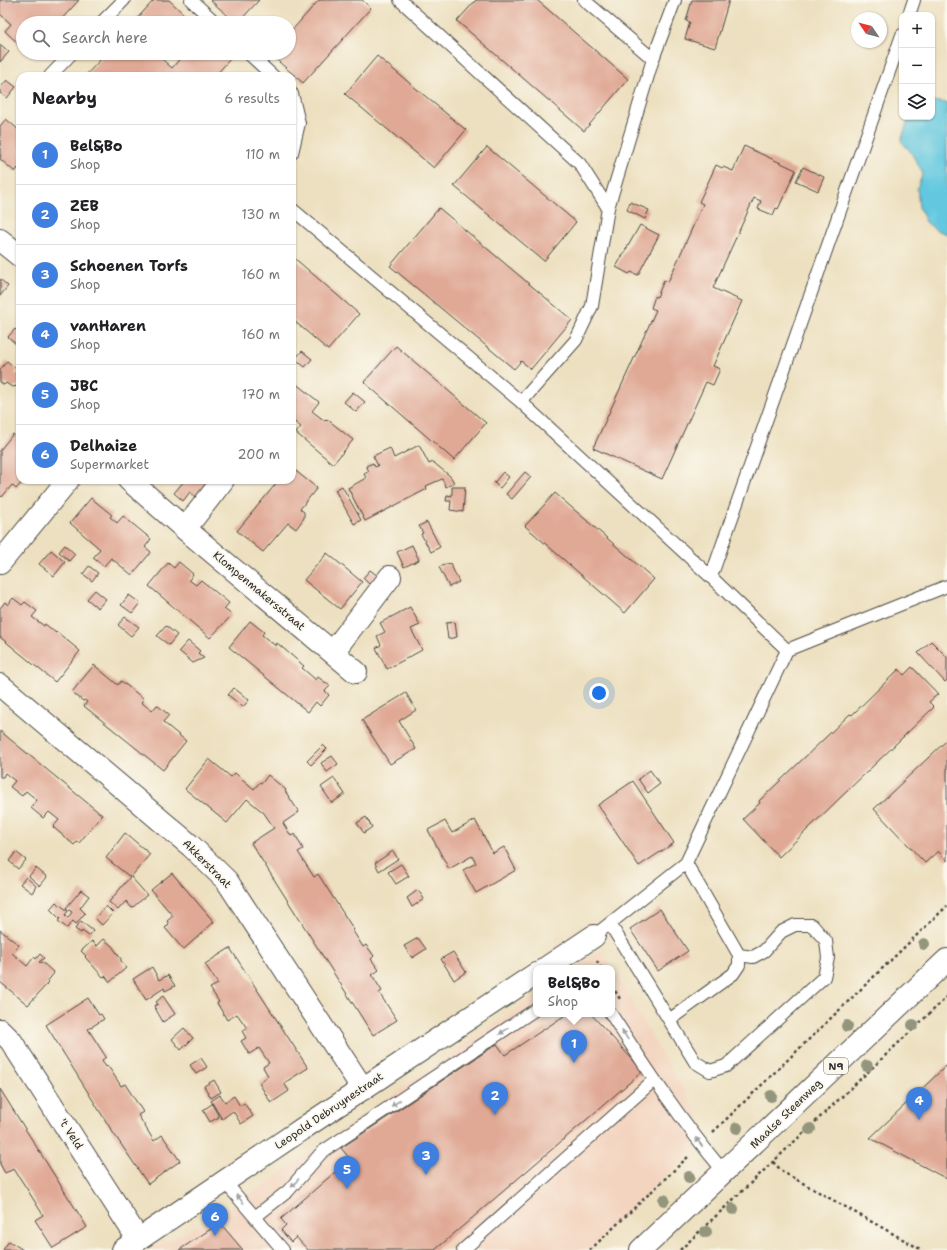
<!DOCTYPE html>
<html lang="en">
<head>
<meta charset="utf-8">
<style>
  :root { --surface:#fff; --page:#f6f6f6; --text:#202124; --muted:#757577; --line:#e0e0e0; --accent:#c8321e }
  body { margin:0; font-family:"Shantell Sans",sans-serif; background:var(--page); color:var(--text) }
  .controls { position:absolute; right:12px; top:12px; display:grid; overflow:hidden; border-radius:8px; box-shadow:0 1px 3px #0004 }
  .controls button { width:36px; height:36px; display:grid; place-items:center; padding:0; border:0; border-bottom:1px solid var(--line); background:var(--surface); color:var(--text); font:20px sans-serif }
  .compass { position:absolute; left:851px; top:12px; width:36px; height:36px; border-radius:50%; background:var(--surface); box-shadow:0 1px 3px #0004; rotate:305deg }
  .you { position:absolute; left:599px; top:693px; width:14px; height:14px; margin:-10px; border:3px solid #fff; border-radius:50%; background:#1a73e8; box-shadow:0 0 0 6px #1a73e833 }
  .badge { display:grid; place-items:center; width:26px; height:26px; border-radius:50%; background:var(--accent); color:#fff; font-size:13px; font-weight:700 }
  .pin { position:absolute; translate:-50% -33px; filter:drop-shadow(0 1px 2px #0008) }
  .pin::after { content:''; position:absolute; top:21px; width:14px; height:12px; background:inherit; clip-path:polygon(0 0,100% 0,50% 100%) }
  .popup { position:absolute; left:533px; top:965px; width:82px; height:52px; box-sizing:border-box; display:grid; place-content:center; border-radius:8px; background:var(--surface); filter:drop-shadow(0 1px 3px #0005); font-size:13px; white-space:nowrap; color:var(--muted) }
  .popup b { font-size:15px; color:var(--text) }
  .popup::after { content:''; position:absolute; left:50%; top:100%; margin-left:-8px; border:8px solid transparent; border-top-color:var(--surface) }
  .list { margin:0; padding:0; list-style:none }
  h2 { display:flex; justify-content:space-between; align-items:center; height:52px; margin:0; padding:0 16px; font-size:17px }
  h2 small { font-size:13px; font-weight:400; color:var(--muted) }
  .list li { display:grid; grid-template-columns:26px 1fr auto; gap:12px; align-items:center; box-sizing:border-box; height:60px; padding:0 16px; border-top:1px solid var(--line) }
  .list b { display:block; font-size:15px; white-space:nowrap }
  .list p { margin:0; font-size:13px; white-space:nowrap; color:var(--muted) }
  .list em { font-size:13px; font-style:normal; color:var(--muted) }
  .icon { flex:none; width:22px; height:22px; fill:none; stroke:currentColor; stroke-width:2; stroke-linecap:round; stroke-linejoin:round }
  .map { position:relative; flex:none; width:947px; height:1250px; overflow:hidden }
  .search { position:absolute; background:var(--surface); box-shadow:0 1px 3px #0004; left:16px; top:16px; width:280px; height:44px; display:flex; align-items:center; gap:10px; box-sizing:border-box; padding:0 14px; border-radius:22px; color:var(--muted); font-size:15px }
  .panel { position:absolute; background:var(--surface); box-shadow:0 1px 3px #0004; left:16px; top:72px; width:280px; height:412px; border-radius:12px }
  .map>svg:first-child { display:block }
  .built { fill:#f3d4bf }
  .water { fill:#62c8df; stroke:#467a85 }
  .building { fill:#e0a995 }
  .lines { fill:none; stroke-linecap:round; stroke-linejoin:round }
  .service-casing { stroke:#484641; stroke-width:14 }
  .minor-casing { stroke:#484641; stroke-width:24 }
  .primary-casing { stroke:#484641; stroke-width:24 }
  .path { stroke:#484641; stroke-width:2.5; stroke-dasharray:3 3; stroke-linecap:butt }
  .service { stroke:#fff; stroke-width:12 }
  .minor { stroke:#fff; stroke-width:22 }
  .primary { stroke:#fff; stroke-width:22 }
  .tree { fill:#93967b }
  .oneway { fill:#a0a0a0 }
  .labels { text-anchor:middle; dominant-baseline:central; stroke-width:3.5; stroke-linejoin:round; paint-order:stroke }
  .shield { fill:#fbf7ec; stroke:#696865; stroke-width:1 }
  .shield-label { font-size:10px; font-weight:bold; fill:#2b2b2b }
  .street-label { font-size:11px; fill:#2b2b2b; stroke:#fbf7ec }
</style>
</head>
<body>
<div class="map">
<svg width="947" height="1250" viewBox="0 0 947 1250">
  <rect width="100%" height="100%" fill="#fbf7ec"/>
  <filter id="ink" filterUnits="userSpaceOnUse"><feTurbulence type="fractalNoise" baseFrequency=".025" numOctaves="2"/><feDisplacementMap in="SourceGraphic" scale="8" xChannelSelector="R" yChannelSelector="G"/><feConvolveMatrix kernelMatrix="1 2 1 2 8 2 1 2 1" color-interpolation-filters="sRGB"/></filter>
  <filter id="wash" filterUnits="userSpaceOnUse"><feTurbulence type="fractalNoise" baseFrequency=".012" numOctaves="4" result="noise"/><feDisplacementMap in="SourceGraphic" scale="16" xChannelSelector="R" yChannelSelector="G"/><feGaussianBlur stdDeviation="0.9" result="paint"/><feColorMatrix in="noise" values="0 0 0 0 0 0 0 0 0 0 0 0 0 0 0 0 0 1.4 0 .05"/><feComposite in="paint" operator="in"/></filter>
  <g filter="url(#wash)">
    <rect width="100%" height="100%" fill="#ede0c0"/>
    <!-- built -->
    <path class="built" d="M601 950 612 968H575Z
      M612 968 709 1134 589 1250H152L155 1247 226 1211 536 995V1014H612Z"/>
    <!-- water -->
    <path class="water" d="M932 101 947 103V234L936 230 926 222 919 207 917 188 923 173 910 151 901 141 909 117H932Z"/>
    <g id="blocks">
      <!-- building -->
      <path class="building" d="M0 0H79L58 23H23V48L5 31 11 24 0 14Z
        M154 0H169L188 18 183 23H133Z
        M210 0H259L238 23H236Z
        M319 0H362L371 8 303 83 270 54 289 53V29L291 27 293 29Z
        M476 0H537L628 79 584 131 457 21Z
        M692 0H729L715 48 685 39 690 22 686 21Z
        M0 44 9 52 0 62Z
        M98 53H155L172 68 185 53H225L231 58 215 76H85L103 57Z
        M377 56 466 130 434 168 345 94Z
        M7 80 16 87 7 98 0 93V88Z
        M6 119 20 131V170L18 168 15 172 0 159 1 155 0 154V126Z
        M744 146 796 170 778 209 776 208 773 215 758 209 761 201 754 198 713 288 742 301 713 366 720 369 713 385 706 382 662 479 593 448 656 310 651 308 655 296 657 297 664 280 668 282 703 204 699 202 716 165 722 168 723 167 733 171Z
        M487 147 576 222 544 261 454 186Z
        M803 167 824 177 818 191 796 181Z
        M630 202 649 210 645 219 627 210Z
        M439 208 572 320 531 369 521 361 514 369 390 266Z
        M640 225 659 235 638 275 631 272 629 274 616 267Z
        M292 256 359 314 328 350 292 319Z
        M0 279 8 286 0 296Z
        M15 329 20 334V341L17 345 8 337Z
        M396 346 486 423 454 460 364 382Z
        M302 351 312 359 305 367 295 359Z
        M7 361 18 370 15 373 20 377V381L18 386 12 387 6 383 4 385 0 382V370Z
        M295 383 319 402 312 411 325 421 327 419 353 440 333 464 296 433 301 427 292 420V386Z
        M353 392 365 402 356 412 344 402Z
        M20 431V480H24L16 489 12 485 2 497 0 495V450L13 434 15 436Z
        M419 445 429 464 433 462 451 477 454 483 446 487 442 479 426 486 427 489 365 521 348 488 366 478 364 474 369 471 366 466 373 463 375 467 378 466 373 456 390 448 394 458Z
        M292 468 317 488 300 509 304 512V518L296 529 288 523 263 552 237 531 279 480H292Z
        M503 472 509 477 500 488 494 483Z
        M525 472 531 477 512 499 506 494Z
        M185 480H211L196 497 190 492 183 501 174 493Z
        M342 486 361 520 354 524 335 490Z
        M452 487H465L463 512 450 510 451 501H446L447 495 452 496Z
        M555 493 654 579 625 613 525 526Z
        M91 498 112 515 110 517 117 523 123 516 151 539 145 547 151 552 132 575 111 558 104 566 93 558 100 549 70 523Z
        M427 522 440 547 431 552 421 534 423 533 419 526Z
        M65 545 75 554 69 561 59 552Z
        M412 545 419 560 404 567 397 552Z
        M51 550 65 562 54 576 39 564Z
        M327 553 362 582 340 609 304 580Z
        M179 562 193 574 189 580 196 585 201 580 229 603 224 609 232 615 210 638 149 586 168 563 174 568Z
        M450 563 459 582 449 587 439 567Z
        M89 566 98 573 92 581 83 574Z
        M370 570 378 576 370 585 363 578Z
        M95 590 106 599 98 608 87 599Z
        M129 595 140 603 132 613 121 605Z
        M13 598 22 605 25 602 37 611 32 617 44 626 45 624 56 633 57 632 80 651 55 682 0 637V608L5 602 8 605Z
        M410 607 420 625 411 629 422 650 387 669 376 648 381 645 377 636 385 632 380 623Z
        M125 617 139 627 131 636 118 625Z
        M250 621 264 632 262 635 268 640 276 646 277 643 304 666 302 668 308 673 316 680 318 677 330 686 325 691 329 695 320 706 316 702 308 712 229 647Z
        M455 622 457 637 448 639 446 623Z
        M166 626 177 635 169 645 157 636Z
        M188 641 200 651 198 653 204 658 193 663 179 651Z
        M931 641 947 657V680L945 682 918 653Z
        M94 665 118 685 121 681 144 699 141 702 152 711 157 705 169 715 163 722 186 741 163 770 84 706 87 702 85 700 83 701 72 692Z
        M912 667 938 694 929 702 934 707 779 857 743 819 760 803 759 801 850 714 852 715 899 669 904 675Z
        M234 688 249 700 243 707 228 695Z
        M406 693 416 710 399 721 416 749 390 764 362 720Z
        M0 731 102 815 79 843 77 842 74 845 53 827 59 820 49 812 43 818 31 808 37 800 26 791 22 796 10 787 15 781 5 773 3 777H0Z
        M947 740V861L938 851 925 863 874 809Z
        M323 745 327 749 311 765 307 761Z
        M332 756 338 764 327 772 321 763Z
        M209 759 231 777 235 773 254 789 260 782 262 783 268 775 286 790 285 791 299 812 283 823 291 836 295 834 303 849 298 852 314 877 318 874 354 930 353 931 363 947 366 945 374 956 371 959 379 970 372 975 382 991 379 993 397 1020 373 1035 251 843 274 828 264 813 247 799 227 823 185 789Z
        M650 770 660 784 648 793 638 779Z
        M334 778 345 794 332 803 321 787Z
        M633 781 674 843 639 866 598 805Z
        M366 817 372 827 364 833 357 823Z
        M475 820 493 853 504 847 516 870 476 893 463 870 476 863 472 856 449 869 428 830 445 821 452 833Z
        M125 833 150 854 131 877 147 895 132 908 126 901 118 910 109 902 130 877 106 858Z
        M393 851 398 859 379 871 375 863Z
        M16 852 26 860 18 869 9 861Z
        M401 864 409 876 396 884 388 872Z
        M36 868 47 877 40 886 29 876Z
        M172 873 214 922 184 949H183L165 928 169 924 167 921 173 916 151 890Z
        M26 877 36 886 32 893 20 884Z
        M81 890 89 896 80 908 85 913 76 924 73 921 67 928 58 921 60 919 50 909 56 902 68 911 65 915 68 918 72 912 66 908Z
        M418 890 424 899 412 907 407 898Z
        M106 906 113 913 102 925 95 918Z
        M660 909 688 951 658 971 630 929Z
        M81 921 93 931 89 936 82 931 81 933 75 929Z
        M0 930 19 945 12 953 27 966 34 957 36 959 40 954 44 958 39 962 41 963 42 962 54 973 47 982 48 983 28 1005 0 982Z
        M418 938 426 949 412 958 404 946Z
        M104 939 112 946 121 959V961L126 968 110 982 105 976 103 977 85 957 86 956 81 951 92 941 97 946Z
        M230 948 308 1068 284 1083 289 1091 271 1103 259 1083 268 1076 263 1067 269 1063 259 1048 249 1054 241 1041 246 1038 242 1031 247 1028 237 1014 227 1020 217 1003 219 1002 210 988 218 984 205 964Z
        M453 952 466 972 454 980 441 959Z
        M152 967 159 980 168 975 175 986 165 991 164 988 146 1000 133 979Z
        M163 996 175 1014 163 1022 154 1006 158 1004 156 1002Z
        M88 998 99 1015 101 1014 104 1019 88 1029 106 1057 102 1060 106 1067 108 1066 121 1086 125 1084 143 1112 138 1115 154 1141 162 1135 180 1161 148 1184 112 1131 46 1025Z
        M567 1014H591L643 1071 435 1250H308L296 1237 291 1242 281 1230 286 1225 281 1219 350 1159 341 1148 497 1044 505 1055Z
        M184 1028 193 1038 181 1050 172 1039Z
        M201 1058 207 1067 196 1074 190 1065Z
        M947 1065V1179L870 1138Z
        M214 1080 221 1092 211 1098 204 1086Z
        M0 1089 87 1227 53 1248 35 1220 43 1215 27 1189 14 1169 5 1173 0 1164Z
        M220 1095 225 1102 234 1096 240 1106 244 1103 253 1116 241 1124 233 1111 222 1119 211 1101Z
        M212 1104 219 1117 210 1122 203 1110Z
        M220 1223 243 1250H179Z
        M9 1241 23 1250H3Z"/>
    </g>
  </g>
  <g filter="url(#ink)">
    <use href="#blocks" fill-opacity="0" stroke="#484641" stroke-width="1"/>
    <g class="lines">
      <!-- service casing -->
      <g class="service-casing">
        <path id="service" d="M191 0 216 23
          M400 0 580 164 608 208 592 306 576 340 521 402
          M584 0 653 59 608 208
          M909 15 914 0
          M101 23 124 0
          M248 53 273 76
          M653 59 675 0
          M50 76 72 53
          M292 94 299 123 292 153
          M292 209 521 402 711 577 787 650 686 863 594 936
          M711 577 902 35
          M787 650 947 586
          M610 924 695 1062 710 1071 726 1066 824 977 828 958 826 941 812 925H795L781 932 764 951 753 957 739 955
          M611 1014C646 1068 682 1122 724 1172
          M669 1020 733 974 739 965V955L686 863
          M224 1181 283 1250
          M255 1217 288 1191 322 1152 536 1009
          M463 1250 654 1080"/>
      </g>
      <!-- minor casing -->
      <g class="minor-casing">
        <path id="minor" d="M0 240 20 256
          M129 480 185 529 356 672
          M185 529 223 480
          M0 563 68 480
          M333 652 390 577
          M0 685 191 846 227 881 363 1089
          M546 968 594 936
          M0 1030 11 1041 138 1239
          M123 1250 311 1123 536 974"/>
      </g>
      <!-- primary casing -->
      <g class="primary-casing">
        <path id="primary" d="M641 1250 947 960"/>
      </g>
      <!-- path -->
      <path class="path" d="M597 961 601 968
        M612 986 620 999
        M713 1132 947 906
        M773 1162 783 1172 922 1250
        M590 1250 690 1155
        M680 1250 947 997"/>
      <!-- service -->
      <use href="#service" class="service"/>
      <!-- minor -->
      <use href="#minor" class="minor"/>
      <!-- primary -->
      <use href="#primary" class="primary"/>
    </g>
    <!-- trees -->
    <g class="tree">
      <circle cx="924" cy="944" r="6"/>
      <circle cx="913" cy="1025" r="6"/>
      <circle cx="847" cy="1026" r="6"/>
      <circle cx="867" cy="1066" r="6"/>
      <circle cx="771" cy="1096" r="6"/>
      <circle cx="737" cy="1128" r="6"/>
      <circle cx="810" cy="1129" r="6"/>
      <circle cx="689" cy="1177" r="6"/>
      <circle cx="664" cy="1200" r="6"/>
      <circle cx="733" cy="1209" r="6"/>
      <circle cx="706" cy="1232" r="6"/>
    </g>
    <!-- one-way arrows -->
    <defs><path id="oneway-solid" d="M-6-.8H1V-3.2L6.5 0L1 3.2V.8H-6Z"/></defs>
    <g class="oneway">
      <use href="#oneway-solid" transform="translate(504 1031) rotate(146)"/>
      <use href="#oneway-solid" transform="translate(625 1035) rotate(-123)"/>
      <use href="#oneway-solid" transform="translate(396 1103) rotate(146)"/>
      <use href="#oneway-solid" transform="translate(699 1142) rotate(-127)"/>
      <use href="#oneway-solid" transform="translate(295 1183) rotate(132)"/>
      <use href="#oneway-solid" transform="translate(240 1199) rotate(-131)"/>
    </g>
  </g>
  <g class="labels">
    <!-- shield labels -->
    <rect class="shield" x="824" y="1058" width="24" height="16" rx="3"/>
    <g class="shield-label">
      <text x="836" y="1066">N9</text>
    </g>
    <!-- street labels -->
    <g class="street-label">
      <text transform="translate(259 591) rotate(40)">Klompenmakersstraat</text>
      <text transform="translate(207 864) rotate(45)">Akkerstraat</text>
      <text transform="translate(329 1111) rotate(-34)">Leopold Debruynestraat</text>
      <text transform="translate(786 1114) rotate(-44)">Maalse Steenweg</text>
      <text transform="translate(71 1134) rotate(57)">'t Veld</text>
    </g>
  </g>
</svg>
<div class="controls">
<button>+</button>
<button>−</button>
<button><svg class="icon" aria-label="layers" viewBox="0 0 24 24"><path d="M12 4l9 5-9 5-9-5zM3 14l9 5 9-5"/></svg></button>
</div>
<svg class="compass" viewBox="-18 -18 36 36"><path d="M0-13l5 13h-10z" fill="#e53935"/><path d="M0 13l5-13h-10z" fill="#757577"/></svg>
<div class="you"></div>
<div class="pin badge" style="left:574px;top:1063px;background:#3f7fe0">1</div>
<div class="popup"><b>Bel&amp;Bo</b>Shop</div>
<div class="pin badge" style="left:495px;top:1115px;background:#3f7fe0">2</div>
<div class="pin badge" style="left:426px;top:1175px;background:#3f7fe0">3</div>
<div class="pin badge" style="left:919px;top:1120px;background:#3f7fe0">4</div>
<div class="pin badge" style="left:347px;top:1189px;background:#3f7fe0">5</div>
<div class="pin badge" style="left:215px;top:1236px;background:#3f7fe0">6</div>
<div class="search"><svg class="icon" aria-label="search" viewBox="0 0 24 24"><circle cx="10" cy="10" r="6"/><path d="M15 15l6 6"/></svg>Search here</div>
<section class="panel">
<h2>Nearby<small>6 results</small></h2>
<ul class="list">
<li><span class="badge" style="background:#3f7fe0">1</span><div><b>Bel&amp;Bo</b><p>Shop</p></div><em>110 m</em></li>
<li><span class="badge" style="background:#3f7fe0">2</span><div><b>ZEB</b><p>Shop</p></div><em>130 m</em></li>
<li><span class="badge" style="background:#3f7fe0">3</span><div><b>Schoenen Torfs</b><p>Shop</p></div><em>160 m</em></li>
<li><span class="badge" style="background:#3f7fe0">4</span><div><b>vanHaren</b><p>Shop</p></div><em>160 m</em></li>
<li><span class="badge" style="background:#3f7fe0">5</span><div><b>JBC</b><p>Shop</p></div><em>170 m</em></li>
<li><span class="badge" style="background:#3f7fe0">6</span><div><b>Delhaize</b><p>Supermarket</p></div><em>200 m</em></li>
</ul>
</section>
</div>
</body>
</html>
